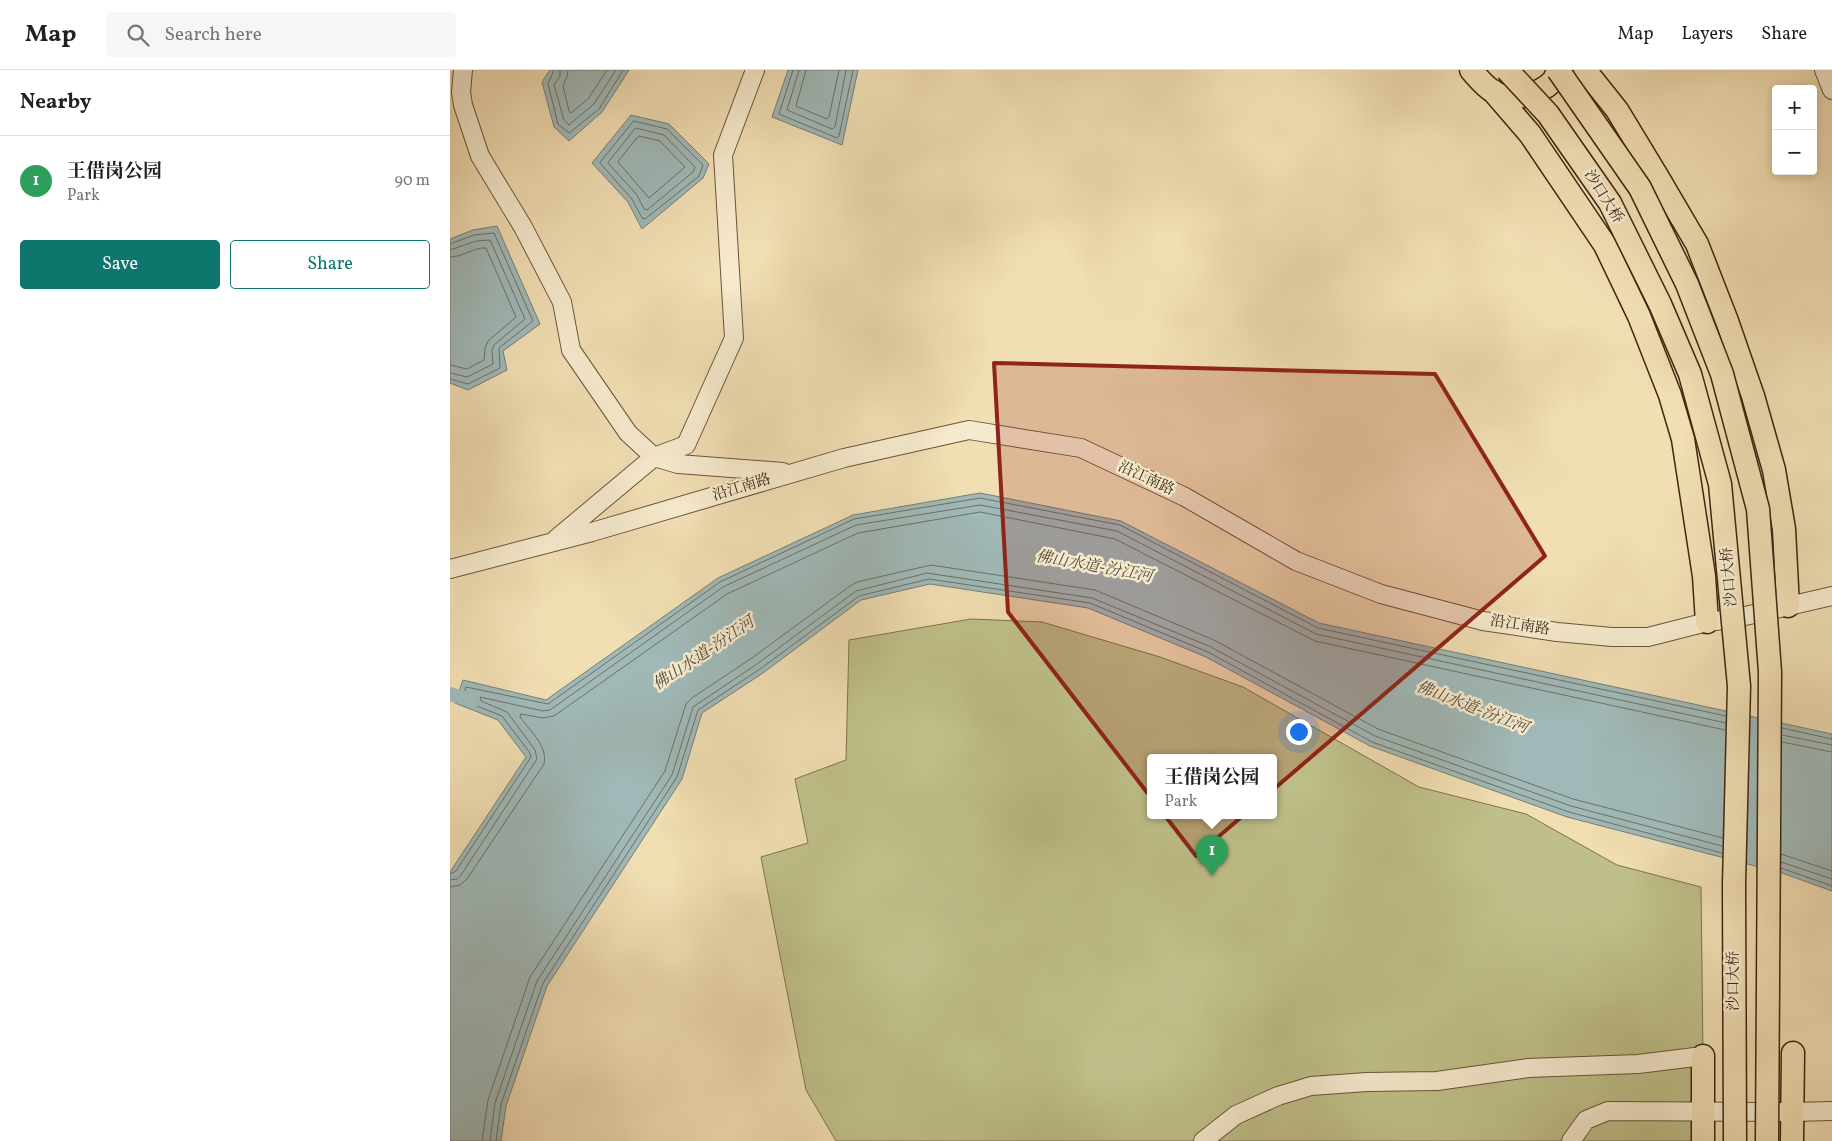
<!DOCTYPE html>
<html lang="en">
<head>
<meta charset="utf-8">
<style>
  :root { --surface:#fff; --page:#f6f6f6; --text:#202124; --muted:#757577; --line:#e0e0e0; --accent:#0f766e }
  body { margin:0; font-family:Vollkorn,"Noto Serif SC",serif; background:var(--page); color:var(--text) }
  .controls { position:absolute; right:15px; top:15px; display:grid; overflow:hidden; border-radius:5px; box-shadow:0 2px 8px #0003 }
  .controls button { width:45px; height:45px; display:grid; place-items:center; padding:0; border:0; border-bottom:1px solid var(--line); background:var(--surface); color:var(--text); font:25px sans-serif }
  .you { position:absolute; left:848px; top:661px; width:18px; height:18px; margin:-12px; border:4px solid #fff; border-radius:50%; background:#1a73e8; box-shadow:0 0 0 8px #1a73e833 }
  .badge { display:grid; place-items:center; width:32px; height:32px; border-radius:50%; background:var(--accent); color:#fff; font-size:16px; font-weight:700 }
  .pin { position:absolute; translate:-50% -41px; filter:drop-shadow(0 1px 2px #0008) }
  .pin::after { content:''; position:absolute; top:26px; width:18px; height:15px; background:inherit; clip-path:polygon(0 0,100% 0,50% 100%) }
  .popup { position:absolute; left:697px; top:684px; width:130px; height:65px; box-sizing:border-box; display:grid; place-content:center; border-radius:5px; background:var(--surface); filter:drop-shadow(0 1px 4px #0005); font-size:16px; white-space:nowrap; color:var(--muted) }
  .popup b { font-size:19px; color:var(--text) }
  .popup::after { content:''; position:absolute; left:50%; top:100%; margin-left:-10px; border:10px solid transparent; border-top-color:var(--surface) }
  .list { margin:0; padding:0; list-style:none }
  h2 { display:flex; justify-content:space-between; align-items:center; height:65px; margin:0; padding:0 20px; font-size:21px }
  h2 small { font-size:16px; font-weight:400; color:var(--muted) }
  .list li { display:grid; grid-template-columns:32px 1fr auto; gap:15px; align-items:center; box-sizing:border-box; height:90px; padding:0 20px; border-top:1px solid var(--line) }
  .list b { display:block; font-size:19px; white-space:nowrap }
  .list p { margin:0; font-size:16px; white-space:nowrap; color:var(--muted) }
  .list em { font-size:16px; font-style:normal; color:var(--muted) }
  .actions { display:flex; gap:10px; padding:15px 20px }
  .actions a { flex:1; padding:11px 0; border:1px solid var(--accent); border-radius:5px; text-align:center; font-size:18px; color:var(--accent) }
  .actions .main { background:var(--accent); color:#fff }
  .icon { flex:none; width:28px; height:28px; fill:none; stroke:currentColor; stroke-width:2; stroke-linecap:round; stroke-linejoin:round }
  .map { position:relative; flex:none; width:1382px; height:1071px; overflow:hidden }
  header { display:flex; align-items:center; gap:30px; box-sizing:border-box; height:70px; padding:0 25px; background:var(--surface); border-bottom:1px solid var(--line) }
  header strong { font-size:24px }
  nav { display:flex; gap:28px; margin-inline-start:auto; font-size:18px }
  .search { width:350px; height:45px; background:var(--page); display:flex; align-items:center; gap:12px; box-sizing:border-box; padding:0 18px; border-radius:5px; color:var(--muted); font-size:19px }
  main { display:flex }
  aside { flex:1; background:var(--surface) }
  .map>svg:first-child { display:block }
  .green { fill:#bfc089; stroke:#7e734c; fill-rule:evenodd }
  .water { fill:#a0b9b8; stroke:#787e75 }
  .lines { fill:none; stroke-linecap:round; stroke-linejoin:round }
  .shore { stroke:#6e7064; stroke-width:1 }
  .canal { stroke:#a0b9b8; stroke-width:14 }
  .minor-casing { stroke:#6a5439; stroke-width:20 }
  .major-casing { stroke:#3d2610; stroke-width:25 }
  .minor { stroke:#f6eace; stroke-width:18 }
  .major { stroke:#f1deb3; stroke-width:22 }
  .major-bridge-casing { stroke:#3d2610; stroke-width:25; stroke-linecap:butt }
  .major-bridge { stroke:#f1deb3; stroke-width:22 }
  .marked { fill:#8f2418; fill-opacity:0.2; stroke:#8f2418; stroke-width:4; stroke-linejoin:round }
  .labels { text-anchor:middle; dominant-baseline:central; stroke-width:5; stroke-linejoin:round; paint-order:stroke }
  .street-label { font-size:15px; fill:#3d2610; stroke:#f6eace }
  .water-label { font-size:16px; font-style:italic; fill:#564b3a; stroke:#f6eace }
</style>
</head>
<body>
<header>
<strong>Map</strong>
<div class="search"><svg class="icon" aria-label="search" viewBox="0 0 24 24"><circle cx="10" cy="10" r="6"/><path d="M15 15l6 6"/></svg>Search here</div>
<nav><a>Map</a><a>Layers</a><a>Share</a></nav>
</header>
<main>
<aside>
<h2>Nearby<small></small></h2>
<ul class="list">
<li><span class="badge" style="background:#2e9e5b">1</span><div><b>王借岗公园</b><p>Park</p></div><em>90 m</em></li>
</ul>
<div class="actions"><a class="main">Save</a><a>Share</a></div>
</aside>
<div class="map">
<svg width="1382" height="1071" viewBox="0 0 1382 1071">
  <rect width="100%" height="100%" fill="#f1deb3"/>
  <filter id="stains"><feTurbulence type="fractalNoise" baseFrequency=".004" numOctaves="4"/><feColorMatrix values="0 0 0 0 .2 0 0 0 0 .09 0 0 0 0 .02 0 0 0 .5 -.17"/></filter>
  <radialGradient id="worn" r=".72"><stop offset=".6" stop-color="#630" stop-opacity="0"/><stop offset="1" stop-color="#630" stop-opacity=".3"/></radialGradient>
  <!-- green -->
  <path class="green" d="M521 549 592 552 710 587 793 617 969 717 1076 744 1167 795 1251 817 1254 1071H386L356 1020 311 787 358 773 345 709 396 690 399 570ZM701 687H823V745H701Z"/>
  <!-- water -->
  <path class="water" d="M100 0H179L152 42 119 71 104 57 92 12Z
    M338 0H408L392 75 322 47Z
    M181 45 219 54 259 94 253 108 192 159 178 132 142 93Z
    M47 156 90 254 53 281 57 300 18 320 0 313V169L23 160Z
    M530 423 671 451 869 553 1382 664V821L1332 803 1117 747 920 676 756 587 638 538 480 514 411 530 313 603 252 643 232 709 97 916 56 1036 51 1071H0V802L76 687 48 650 5 633 13 610 96 630 268 508 403 445Z"/>
  <g class="lines">
    <!-- shore -->
    <path class="shore" d="M104 0 98 14 108 54 119 63 149 39 173 0
      M110 0V6L104 15 114 50 119 55 144 34 166 0
      M118 0 117 7 113 16 119 41 121 43 138 29 157 0
      M343 0 329 44 387 68 389 66 403 0
      M349 0 337 40 382 59 385 57 396 0
      M356 0 346 36 377 49 379 47 389 0
      M184 51 217 59 253 95 249 106 195 149 192 148 182 129 150 93Z
      M186 58 214 65 245 97 243 102 197 140 194 139 187 125 158 93Z
      M189 66 210 71 235 97 199 128 168 92Z
      M0 174 24 165 44 163 83 251 49 278 50 298 18 314 0 309
      M0 180 26 171 40 170 75 249 44 275 42 280 43 294 17 307 0 303
      M0 187C13 187 24 177 36 178L66 247 38 271 35 278 34 290 17 299 0 295
      M1332 658 1382 669
      M1332 665 1382 675
      M1332 672 1382 682
      M1331 784 1382 801
      M1331 792 1382 809
      M1331 798 1382 816
      M0 804 6 801 81 687 80 683 52 646 12 630 16 617 98 634 270 512 404 449 530 428 670 455 868 558 1276 646
      M0 810 7 809 11 805 87 689 85 680 57 642 31 631 30 627 93 641 100 640 273 517 406 455 530 435 667 461 866 564 1276 653
      M0 817 10 815 17 809 94 694C98 676 80 661 70 647L71 644 93 648 104 646 277 524 408 463 530 442 665 469 865 571 1275 660
      M32 1071 38 1030 80 907 215 701 236 634 242 628 302 588 400 516 407 512 481 495 645 520 764 570 928 659 1123 729 1273 768
      M40 1071 45 1033 87 911 222 705 243 637 307 594 406 521 477 503 642 528 761 577 925 666 1121 736 1272 776
      M46 1071 51 1034 93 913 227 707 248 640 310 599 409 526 479 509 640 533 758 582 922 672 1119 742 1272 783"/>
    <!-- canal -->
    <path class="canal" d="M0 624 23 631"/>
    <!-- minor casing -->
    <g class="minor-casing">
      <path id="minor" d="M13 0 11 22 13 35 30 86 73 157 112 232 121 280 178 363 204 387 228 394 333 402
        M1374 0 1382 20
        M106 469 204 387 236 375 284 268 273 85 305 0
        M0 499 142 462 394 388 519 360 631 378 735 427 846 491 931 524 1033 551 1107 562 1162 567H1198L1257 552 1282 549 1382 526
        M753 1071 786 1045 828 1026 861 1016 917 1012 987 1011 1078 998 1188 994 1253 986
        M1121 1071 1136 1050 1158 1041 1342 1042 1382 1041"/>
    </g>
    <!-- major casing -->
    <g class="major-casing">
      <path id="major" d="M1021 0C1028 8 1035 17 1044 22 1061 33 1089 25 1103 11 1105 8 1107 3 1108 0
        M1135 0 1167 40 1207 106 1247 174 1277 251 1303 326 1324 400 1334 459 1338 536
        M1043 21 1080 64 1155 175 1189 246 1220 325 1233 369 1254 506 1257 552
        M1253 986V1071
        M1342 1071 1343 983"/>
    </g>
    <!-- minor -->
    <use href="#minor" class="minor"/>
    <!-- major -->
    <use href="#major" class="major"/>
    <!-- major-bridge casing -->
    <g class="major-bridge-casing">
      <path id="major-bridge" d="M1057 0 1098 44 1160 133 1210 234 1240 304 1270 414 1289 616 1284 814 1285 1071
        M1108 0 1190 118 1237 214 1272 304 1308 439 1320 602 1317 1071"/>
    </g>
    <!-- major-bridge -->
    <use href="#major-bridge" class="major-bridge"/>
  </g>
  <!-- marked area -->
  <path class="marked" d="M544 293 985 304 1095 486 746 786 558 542Z"/>
  <g class="labels">
    <!-- street labels -->
    <g class="street-label">
      <text transform="translate(1153 127) rotate(58)">沙口大桥</text>
      <text transform="translate(696 409) rotate(25)">沿江南路</text>
      <text transform="translate(292 418) rotate(-17)">沿江南路</text>
      <text transform="translate(1280 507) rotate(-95)">沙口大桥</text>
      <text transform="translate(1070 556) rotate(9)">沿江南路</text>
      <text transform="translate(1284 911) rotate(-90)">沙口大桥</text>
    </g>
    <!-- water labels -->
    <g class="water-label">
      <text transform="translate(644 497) rotate(10)">佛山水道-汾江河</text>
      <text transform="translate(254 584) rotate(-34)">佛山水道-汾江河</text>
      <text transform="translate(1022 638) rotate(21)">佛山水道-汾江河</text>
    </g>
  </g>
  <rect width="100%" height="100%" filter="url(#stains)"/>
  <rect width="100%" height="100%" fill="url(#worn)"/>
</svg>
<div class="controls">
<button>+</button>
<button>−</button>
</div>
<div class="you"></div>
<div class="pin badge" style="left:762px;top:806px;background:#2e9e5b">1</div>
<div class="popup"><b>王借岗公园</b>Park</div>
</div>
</main>
</body>
</html>
